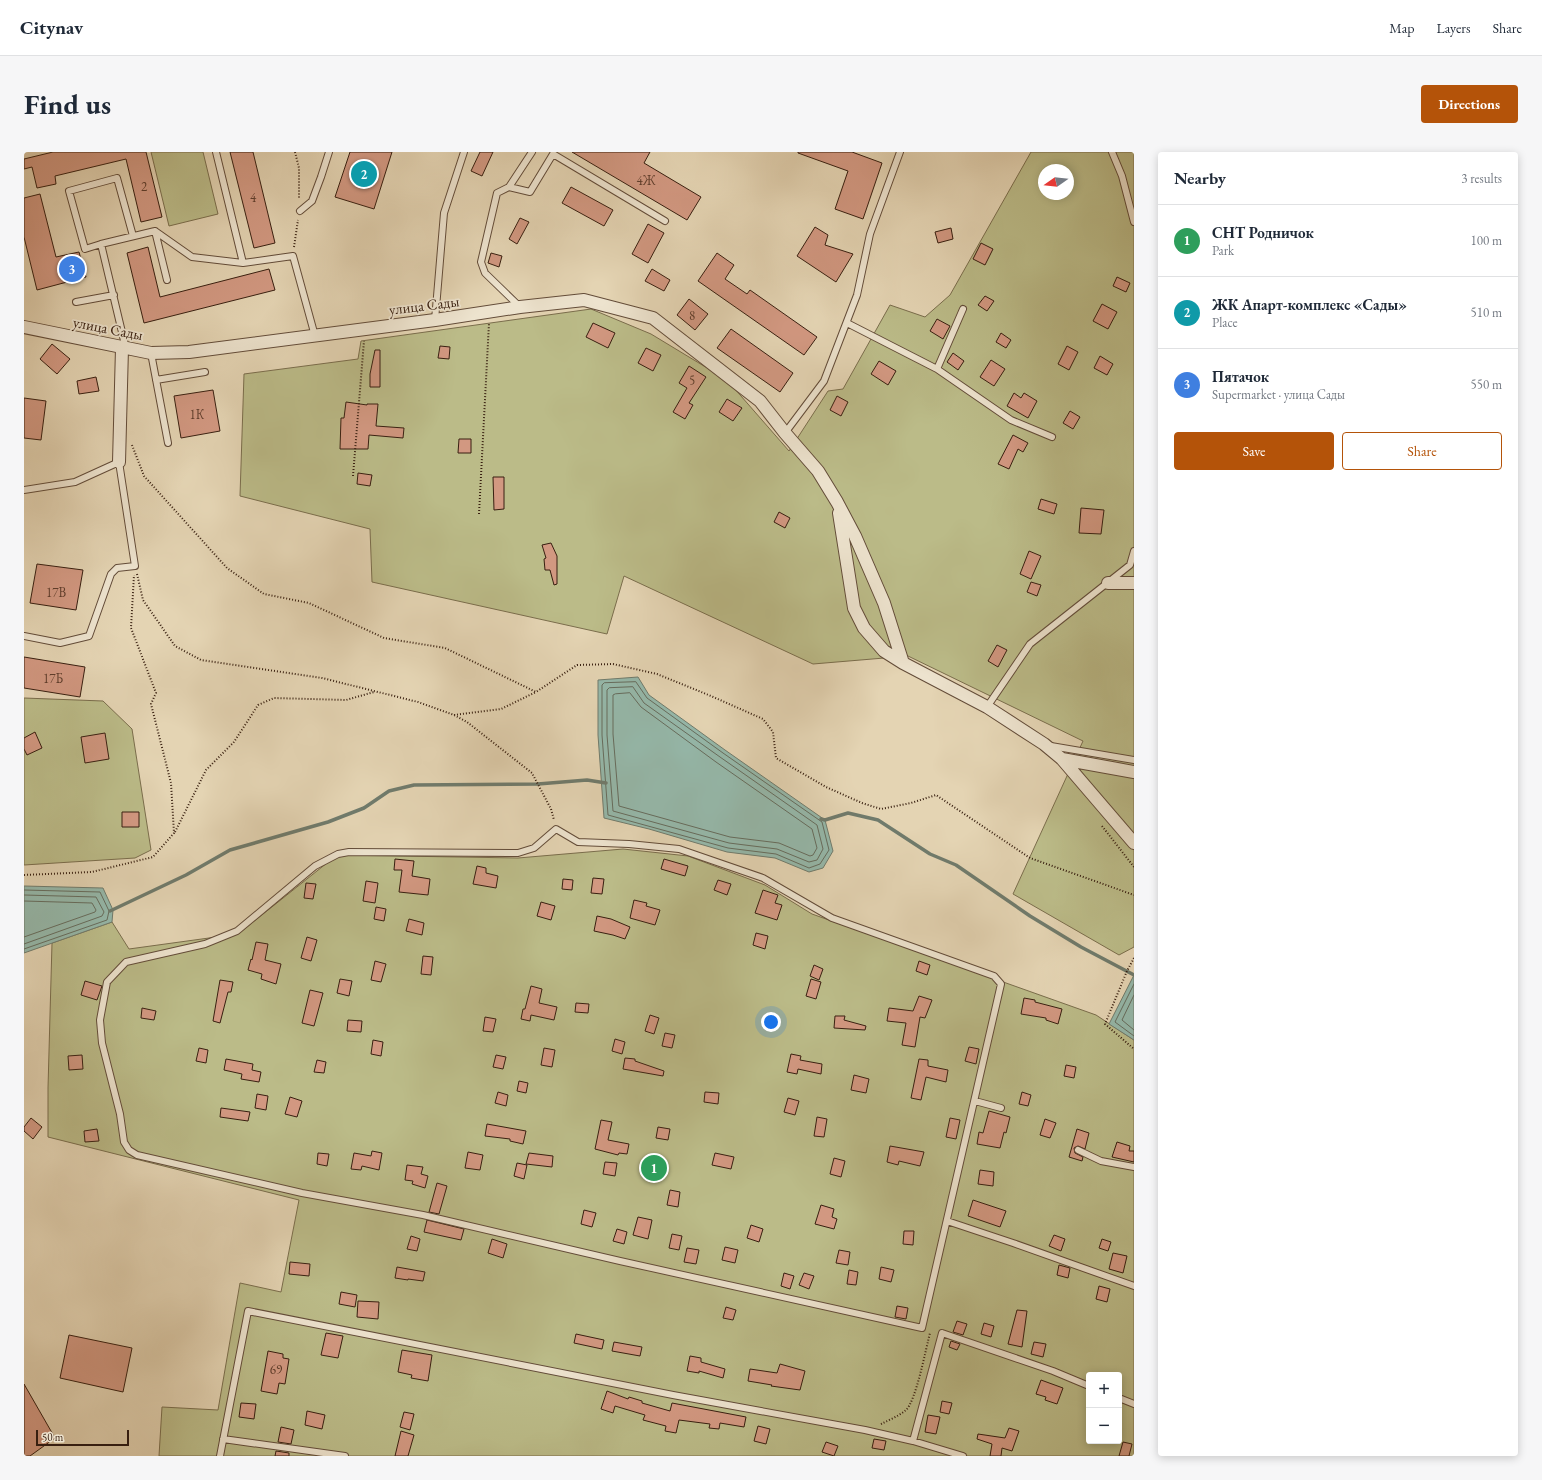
<!DOCTYPE html>
<html lang="en">
<head>
<meta charset="utf-8">
<style>
  :root { --surface:#fff; --page:#f6f6f7; --text:#1f2937; --muted:#747a83; --line:#e0e1e3; --accent:#b45309 }
  body { margin:0; font-family:"EB Garamond",serif; background:var(--page); color:var(--text) }
  .controls { position:absolute; right:12px; bottom:12px; display:grid; overflow:hidden; border-radius:4px; box-shadow:0 2px 10px #0003 }
  .controls button { width:36px; height:36px; display:grid; place-items:center; padding:0; border:0; border-bottom:1px solid var(--line); background:var(--surface); color:var(--text); font:20px sans-serif }
  .compass { position:absolute; left:1014px; top:12px; width:36px; height:36px; border-radius:50%; background:var(--surface); box-shadow:0 2px 10px #0003; rotate:256deg }
  .scale { position:absolute; left:12px; bottom:10px; width:93px; box-sizing:border-box; padding-left:4px; border:2px solid #381f10; border-top:0; font-size:11px; line-height:14px; white-space:nowrap; color:#381f10; -webkit-text-stroke:3px #ede3ce; paint-order:stroke }
  .you { position:absolute; left:747px; top:870px; width:14px; height:14px; margin:-10px; border:3px solid #fff; border-radius:50%; background:#1a73e8; box-shadow:0 0 0 6px #1a73e833 }
  .badge { display:grid; place-items:center; width:26px; height:26px; border-radius:50%; background:var(--accent); color:#fff; font-size:13px; font-weight:700 }
  .pin { position:absolute; translate:-50% -50%; border:2px solid #fff; box-shadow:0 1px 4px #0006 }
  .list { margin:0; padding:0; list-style:none }
  h2 { display:flex; justify-content:space-between; align-items:center; height:52px; margin:0; padding:0 16px; font-size:17px }
  h2 small { font-size:13px; font-weight:400; color:var(--muted) }
  .list li { display:grid; grid-template-columns:26px 1fr auto; gap:12px; align-items:center; box-sizing:border-box; height:72px; padding:0 16px; border-top:1px solid var(--line) }
  .list b { display:block; font-size:15px; white-space:nowrap }
  .list p { margin:0; font-size:13px; white-space:nowrap; color:var(--muted) }
  .list em { font-size:13px; font-style:normal; color:var(--muted) }
  .actions { display:flex; gap:8px; padding:12px 16px }
  .actions a { flex:1; padding:9px 0; border:1px solid var(--accent); border-radius:4px; text-align:center; font-size:14px; color:var(--accent) }
  .actions .main { background:var(--accent); color:#fff }
  .map { position:relative; flex:none; width:1110px; height:1304px; overflow:hidden; border-radius:4px }
  header { display:flex; align-items:center; gap:24px; box-sizing:border-box; height:56px; padding:0 20px; background:var(--surface); border-bottom:1px solid var(--line) }
  header strong { font-size:19px }
  nav { display:flex; gap:22px; margin-inline-start:auto; font-size:14px }
  .intro { display:flex; align-items:center; justify-content:space-between; box-sizing:border-box; height:96px; padding:0 24px }
  h1 { margin:0; font-size:28px }
  .button { padding:10px 18px; border-radius:4px; background:var(--accent); color:#fff; font-size:14px; font-weight:700 }
  main { display:flex; gap:24px; padding:0 24px }
  aside { flex:1; background:var(--surface); border-radius:4px; box-shadow:0 2px 10px #0003 }
  .map>svg:first-child { display:block }
  .green { fill:#bb8; stroke:#7a6d4c; fill-rule:evenodd }
  .water { fill:#95b8aa; stroke:#707b6c }
  .lines { fill:none; stroke-linecap:round; stroke-linejoin:round }
  .shore { stroke:#666c5d; stroke-width:1 }
  .stream { stroke:#707b6c; stroke-width:3.5 }
  .building { fill:#d29881; stroke:#381f10 }
  .lane-casing { stroke:#634c39; stroke-width:8 }
  .street-casing { stroke:#634c39; stroke-width:14 }
  .path { stroke:#381f10; stroke-width:2; stroke-dasharray:1 2; stroke-linecap:butt }
  .lane { stroke:#ede3ce; stroke-width:6 }
  .street { stroke:#ede3ce; stroke-width:12 }
  .labels { text-anchor:middle; dominant-baseline:central; stroke-width:3.5; stroke-linejoin:round; paint-order:stroke }
  .number-label { font-size:13px; fill:#5e3d2c }
  .street-label { font-size:15px; fill:#381f10; stroke:#ede3ce }
</style>
</head>
<body>
<header>
<strong>Citynav</strong>
<nav><a>Map</a><a>Layers</a><a>Share</a></nav>
</header>
<div class="intro"><h1>Find us</h1><a class="button">Directions</a></div>
<main>
<div class="map">
<svg width="1110" height="1304" viewBox="0 0 1110 1304">
  <rect width="100%" height="100%" fill="#e4d4b3"/>
  <filter id="stains"><feTurbulence type="fractalNoise" baseFrequency=".005" numOctaves="4"/><feColorMatrix values="0 0 0 0 .2 0 0 0 0 .09 0 0 0 0 .02 0 0 0 .5 -.17"/></filter>
  <radialGradient id="worn" r=".72"><stop offset=".6" stop-color="#630" stop-opacity="0"/><stop offset="1" stop-color="#630" stop-opacity=".3"/></radialGradient>
  <!-- green -->
  <path class="green" d="M127 0H179L194 62 145 74Z
    M1007 0H1110V795L1095 803 989 742 1059 589 884 504 789 512 600 424 583 482 348 430 346 377 216 344 220 222 334 207 337 189 567 157 627 182 703 228 765 299 804 239 819 237 866 153 901 165 926 143ZM1020 18H1044V42H1020Z
    M0 546 79 549 108 577 127 698 111 706 0 713Z
    M599 697 664 704 741 733 788 762 1072 863 1110 888V1304H135L138 1255 194 1258 216 1131 257 1140 275 1048 24 985V936L28 791 88 770 105 797 214 782 313 703 494 706ZM1065 1223H1095V1289H1065Z"/>
  <!-- water -->
  <path class="water" d="M614 525 625 543 701 598 801 668 809 699 799 716 785 720 751 706 703 700 625 677 580 666 574 583V528Z
    M0 734 79 736 89 758 88 770 0 801Z
    M1110 823V888L1085 872Z"/>
  <g class="lines">
    <!-- shore -->
    <path class="shore" d="M612 530 623 546 699 601 798 670 805 698 796 712 785 716 752 702 704 696 584 663 578 583V533L580 531Z
      M609 535 620 551 696 605 793 673 799 697 793 708 785 710 753 697 705 691 589 659 583 583V538L585 536Z
      M606 541 617 555 692 610 788 677 793 696 789 703 786 704 755 691 706 685 595 654 589 582V543L591 542Z
      M0 738 76 740 85 759 83 768 0 797
      M0 743 72 745 80 760 78 764 0 792
      M0 749 68 751 72 758 71 760 0 785
      M1110 832 1091 870 1110 884
      M1110 843 1098 868 1110 878"/>
    <!-- stream -->
    <path class="stream" d="M797 667 801 668 824 661 854 668 906 702 932 713 1006 764 1057 795 1110 823
      M86 759 162 723 206 698 304 670 340 656 365 639 390 633 514 632 563 628 582 631"/>
  </g>
  <!-- building -->
  <path class="building" d="M29 0H122L138 65 117 70 102 7 31 24 32 32 13 36 8 15 0 17V7Z
    M206 0H229L251 91 230 96Z
    M326 0H368L350 57 311 45Z
    M456 0H469L458 24 447 19Z
    M548 0H626L620 11 677 45 663 68Z
    M774 0H828L858 11 839 67 811 57 824 19 774 1Z
    M547 35 589 58 580 74 538 51Z
    M16 42 32 105 55 100 62 125 13 138 0 85V46Z
    M496 66 505 70 493 92 485 87Z
    M624 72 640 81 624 111 608 102Z
    M791 75 804 83 801 93 829 102 812 130 773 104Z
    M927 76 929 87 914 91 911 80Z
    M957 91 969 97 961 113 949 107Z
    M124 95 136 145 245 117 251 138 120 171 103 101Z
    M467 101 478 104 475 115 464 111Z
    M693 101 710 113 701 127 723 142 726 138 793 185 780 203 674 129Z
    M628 117 646 128 640 139 621 129Z
    M1093 125 1106 131 1102 140 1089 134Z
    M961 144 970 149 963 159 954 153Z
    M665 147 684 162 671 178 653 163Z
    M1078 152 1093 160 1084 177 1069 169Z
    M913 167 926 174 919 187 906 179Z
    M569 171 591 181 584 196 562 185Z
    M707 177 769 221 756 240 693 196Z
    M977 181 987 188 982 196 972 190Z
    M28 192 46 207 33 222 16 207Z
    M416 194 426 195 425 207 414 206Z
    M1043 194 1054 200 1045 218 1034 212Z
    M622 196 637 203 629 219 614 211Z
    M351 198H356V235H346V222Z
    M929 201 940 209 934 218 923 210Z
    M1076 204 1089 212 1083 223 1070 216Z
    M967 208 981 217 970 234 956 225Z
    M855 209 872 219 864 233 847 222Z
    M665 214 682 225 665 251 669 253 661 267 649 260 663 236 655 231Z
    M72 225 75 239 55 242 53 229Z
    M189 238 196 279 157 286 150 244Z
    M990 241 997 246 1000 241 1013 249 1004 266 983 254Z
    M813 244 824 250 817 264 806 258Z
    M0 246 22 249 17 288 0 286Z
    M703 247 718 256 709 269 695 260Z
    M322 250 343 253V252H354L352 274 380 276 379 286 345 283 344 297H316L317 266H320Z
    M1046 259 1056 265 1049 277 1039 271Z
    M989 283 1004 291 999 300 994 297 985 317 974 312Z
    M435 287H447V301H434Z
    M334 321 348 323 346 334 333 332Z
    M469 325H480V357L470 358Z
    M1017 347 1033 352 1030 362 1014 357Z
    M1057 356 1080 358 1077 382 1055 381Z
    M755 360 766 366 761 376 750 370Z
    M527 391 533 404V432L530 433 526 418H521L520 407 522 406 518 393Z
    M1005 399 1017 404 1007 427 996 422Z
    M13 412 59 418 52 458 6 451Z
    M1007 430 1017 433 1013 444 1003 440Z
    M973 493 983 498 974 515 964 509Z
    M0 505 61 515 56 545 0 536Z
    M11 580 18 596 3 603 0 597V586Z
    M81 581 85 607 61 611 57 585Z
    M98 660H115V675H98Z
    M371 707 390 709 388 724 406 727 404 743 375 740 378 718H370Z
    M640 707 664 714 661 724 637 717Z
    M453 714 462 716V721L474 724 472 736 449 732Z
    M569 726 580 727 578 742 567 741Z
    M539 727 549 728 548 738 538 737Z
    M694 728 707 732 703 743 690 738Z
    M342 729 354 731 351 751 339 749Z
    M282 731 292 732 289 747 280 746Z
    M739 738 754 743 751 751 758 753 753 768 731 761Z
    M610 748 623 751 622 754 636 758 631 773 606 766Z
    M517 750 531 754 527 768 513 764Z
    M352 755 362 757 360 769 350 767Z
    M573 764 587 767 606 775 601 787 589 783 570 779Z
    M385 767 400 771 398 783 382 779Z
    M732 781 744 784 741 797 729 793Z
    M283 785 293 788 287 809 277 806Z
    M232 790 244 792 241 808 257 812 252 832 237 827 238 822 224 818 227 807 228 808Z
    M399 804 409 805 407 823 397 822Z
    M351 809 362 812 357 830 347 828Z
    M895 809 906 813 903 823 892 819Z
    M790 813 799 817 795 828 786 824Z
    M316 827 328 829 325 844 313 841Z
    M787 827 797 830 792 847 782 844Z
    M196 828 209 830 207 840H204L196 871 189 869Z
    M61 829 78 834 73 848 57 843Z
    M507 834 518 837 515 851 533 855 530 868 507 863 506 869 497 867 499 857H501Z
    M286 838 299 841 290 874 278 871Z
    M895 844 908 848 901 866 896 865 891 895 878 893 882 871 863 869 865 856 889 859Z
    M1000 846 1011 848V850L1038 857 1034 872 1022 868V866L997 862Z
    M552 851 565 852 564 861 551 860Z
    M118 856 132 859 130 868 117 866Z
    M626 863 635 866 630 882 621 879Z
    M811 864H821L820 868 842 874 841 878 810 876Z
    M461 865 472 867 469 880 459 879Z
    M324 868 338 869 337 880 323 879Z
    M641 881 651 883 648 896 638 894Z
    M591 887 601 890 598 902 588 899Z
    M349 888 359 890 357 904 347 902Z
    M945 895 955 897 952 912 941 909Z
    M175 896 184 898 182 911 172 909Z
    M520 896 531 898 528 915 517 913Z
    M767 902 777 904 776 908 798 912 797 922 774 917 773 922 763 920Z
    M58 903 59 917 45 918 44 904Z
    M472 903 482 905 479 917 469 915Z
    M601 906 611 907V909L640 919 639 924 599 917Z
    M202 907 229 912 228 918 237 920 235 930 217 927 218 922 200 918Z
    M895 907 904 908V914L924 918 922 930 902 925 897 948 887 946Z
    M293 908 302 910 300 921 290 920Z
    M1042 913 1052 915 1050 926 1040 924Z
    M830 923 845 927 842 941 827 938Z
    M495 929 504 931 502 941 493 939Z
    M474 940 484 943 482 954 471 951Z
    M681 940 695 941 694 952 680 950Z
    M998 940 1007 943 1004 954 995 952Z
    M233 942 244 944 242 958 231 956Z
    M266 945 278 949 273 965 261 962Z
    M764 946 775 949 771 963 760 960Z
    M197 956 226 960 224 969 196 965Z
    M965 959 986 965 982 981 980 980 976 996 953 992 955 980 959 981Z
    M793 965 803 967 800 985 790 984Z
    M7 966 18 975 9 987 0 979V975Z
    M926 966 936 968 932 987 922 985Z
    M1021 967 1032 971 1026 986 1016 983Z
    M577 968 588 970 584 988 605 992 603 1002 595 1001 594 1003 571 997Z
    M463 972 502 979 499 992 486 989V987L461 984Z
    M634 975 646 977 644 988 632 986Z
    M73 977 75 989 61 990 60 979Z
    M1053 977 1065 981 1061 997 1054 994 1050 996 1051 1001 1059 1005 1058 1009 1045 1005Z
    M1093 990 1106 994 1105 999H1110V1010L1088 1005Z
    M866 994 900 1000 896 1014 875 1009 874 1013 863 1010Z
    M348 999 358 1001 355 1018 338 1014 337 1018 327 1017 330 1001 347 1004Z
    M444 1000 459 1003 456 1018 441 1016Z
    M294 1001 305 1002 303 1014 293 1012Z
    M505 1001 529 1004 528 1015 502 1012Z
    M691 1001 710 1005 707 1017 688 1013Z
    M810 1006 821 1009 817 1025 806 1022Z
    M581 1010 593 1011 591 1024 579 1022Z
    M493 1011 503 1013 500 1027 490 1024Z
    M383 1013 399 1015 397 1022 404 1024 401 1036 388 1032 389 1029 381 1028Z
    M956 1018 970 1020 969 1034 954 1032Z
    M413 1031 423 1034 415 1062 405 1060Z
    M646 1038 656 1040 654 1055 643 1053Z
    M949 1048 982 1059 976 1075 944 1064Z
    M797 1053 810 1057 808 1065 813 1067 810 1077 791 1072Z
    M560 1058 572 1061 568 1075 557 1072Z
    M614 1065 628 1068 624 1087 609 1083Z
    M403 1068 440 1077 437 1088 400 1080Z
    M727 1073 739 1077 735 1090 723 1086Z
    M593 1077 603 1080 600 1092 589 1089Z
    M880 1079H890L889 1093 879 1092Z
    M648 1082 658 1084 655 1098 645 1096Z
    M1030 1083 1041 1087 1037 1099 1025 1094Z
    M387 1084 396 1087 393 1099 383 1097Z
    M468 1087 483 1092 479 1106 464 1101Z
    M1078 1087 1087 1090 1084 1099 1075 1096Z
    M701 1095 714 1098 711 1111 698 1108Z
    M663 1096 675 1098 672 1112 660 1110Z
    M815 1098 826 1100 824 1113 812 1111Z
    M1089 1101 1103 1104 1099 1121 1085 1117Z
    M266 1110 286 1112 285 1124 265 1122Z
    M1035 1113 1046 1116 1044 1126 1033 1123Z
    M373 1115 401 1120 399 1129 384 1127V1128L371 1126Z
    M857 1115 870 1118 867 1130 855 1127Z
    M825 1118 834 1120 832 1133 823 1132Z
    M760 1121 770 1124 766 1137 757 1134Z
    M780 1121 790 1124 785 1137 775 1133Z
    M1075 1134 1086 1137 1083 1150 1072 1147Z
    M317 1140 333 1143 331 1155 315 1152Z
    M334 1149 355 1150 354 1167 333 1165Z
    M873 1154 884 1156 882 1167 871 1165Z
    M702 1155 712 1158 709 1168 699 1166Z
    M993 1158 1003 1159 998 1195 984 1192Z
    M933 1169 943 1172 939 1183 929 1180Z
    M960 1171 970 1174 967 1185 957 1182Z
    M302 1181 319 1184 314 1206 297 1203Z
    M552 1182 580 1188 578 1197 550 1191Z
    M45 1183 108 1196 99 1240 36 1226Z
    M927 1189 936 1192 933 1198 925 1195Z
    M590 1190 618 1195 616 1204 588 1199Z
    M1010 1190 1022 1192 1019 1205 1007 1202Z
    M378 1198 408 1203 404 1229 387 1226 388 1223 374 1220Z
    M244 1199 259 1202V1206L265 1207 261 1232 255 1231 253 1242 237 1239Z
    M666 1204 677 1206V1210L701 1217 699 1226 675 1219V1221L663 1219Z
    M756 1212 781 1219 776 1238 747 1234 748 1233 724 1229 726 1217 753 1221Z
    M1017 1228 1039 1236 1033 1252 1021 1248 1022 1245 1012 1242Z
    M0 1232 31 1286 6 1304H0Z
    M583 1239 604 1247 605 1245 618 1249V1251L646 1259 648 1251 722 1265 720 1275 696 1271 695 1277 685 1276 686 1272 655 1268 652 1281 641 1279 642 1274 619 1268 621 1263 591 1254 589 1261 577 1257Z
    M918 1249 928 1251 925 1262 916 1260Z
    M217 1251 232 1252 230 1267 215 1265Z
    M283 1259 301 1263 298 1277 281 1273Z
    M380 1260 390 1262 386 1278 376 1275Z
    M904 1263 916 1265 912 1282 901 1280Z
    M734 1274 746 1277 742 1292 730 1289Z
    M257 1275 270 1278 267 1292 254 1290Z
    M985 1276 995 1279 988 1299 978 1296 977 1304H966L968 1292 953 1287 954 1282 981 1286Z
    M377 1279 390 1283 384 1304H371Z
    M850 1287 862 1289 860 1298 848 1296Z
    M802 1290 814 1294 810 1304 798 1300Z
    M1099 1290 1108 1292 1105 1304H1095Z
    M252 1299 265 1301V1304H251Z"/>
  <g class="lines">
    <!-- lane casing -->
    <g class="lane-casing">
      <path id="lane" d="M192 0 219 111
        M1088 0 1098 24 1110 70
        M485 35 508 0
        M276 59 288 49 297 25 305 0
        M131 79 143 128
        M77 92 61 97 45 39 93 26 109 84
        M52 150 90 143
        M496 155 461 121 457 110 473 41 485 35 506 40 529 2 641 69
        M411 168 420 61 440 0
        M823 171 913 217 987 268 1028 285
        M102 197 77 92 131 79 168 105 219 111 269 104 291 184
        M127 201 144 291
        M913 217 939 157
        M132 228 181 220
        M761 281 800 229 833 143 846 82 876 0
        M0 338 51 330 95 310 111 414 93 416 87 422 65 484 36 491 0 484
        M963 555 1006 492 1106 413 1110 399
        M1027 594 1110 608
        M532 677 554 690 605 692 655 697 739 726 808 766 970 824 977 832 898 1176 596 1109 399 1063 278 1041 113 1003 105 998 100 990 96 962 78 891 76 868 83 830 102 810 181 792 213 779 291 714 314 702 325 700 494 701 510 696Z
        M951 949 977 956
        M1054 998 1077 1009 1110 1015
        M923 1069 989 1091 1110 1134
        M1095 1246 1110 1252
        M199 1287 321 1304
        M889 1289 918 1181 1029 1219 1065 1234
        M196 1304 224 1159 649 1243 841 1278 889 1289 939 1304"/>
    </g>
    <!-- street casing -->
    <g class="street-casing">
      <path id="street" d="M0 175 127 201 165 200 411 168 496 155 560 148 629 166 736 249 761 281 794 319 813 350 831 384 860 451 879 511
        M95 310 98 196
        M815 361 830 456 840 476 860 499 879 511 963 555 1020 592 1038 607 1110 620
        M1084 431H1110
        M1038 607 1110 691"/>
    </g>
    <!-- path -->
    <path class="path" d="M271 0 275 16V47
      M270 95 274 68
      M108 293 120 324 203 416 240 442 285 451 360 486 421 496 512 540 553 513 589 512 633 522 687 544 739 567 749 580 752 606 802 635 838 651 857 657 887 651 912 643 1006 706 1110 743
      M329 324 340 189
      M455 362 465 171
      M113 422 119 448 151 494 177 508 298 526 394 550 430 563 443 570 508 621 527 657 530 668
      M430 563 477 557 512 540
      M1078 674 1110 715
      M151 680 182 618 210 590 234 553 250 546 322 548 350 540
      M0 723 68 720 129 705 150 681 147 631 127 552 132 541 107 476 110 423
      M1110 806 1103 819 1081 872 1110 897
      M857 1272C865 1268 875 1264 882 1258 892 1249 902 1196 906 1181"/>
    <!-- lane -->
    <use href="#lane" class="lane"/>
    <!-- street -->
    <use href="#street" class="street"/>
  </g>
  <g class="labels">
    <!-- number labels -->
    <g class="number-label">
      <text x="622" y="28">4Ж</text>
      <text x="120" y="34">2</text>
      <text x="229" y="45">4</text>
      <text x="668" y="163">8</text>
      <text x="668" y="228">5</text>
      <text x="173" y="262">1К</text>
      <text x="32" y="440">17В</text>
      <text x="29" y="526">17Б</text>
      <text x="252" y="1217">69</text>
    </g>
    <!-- street labels -->
    <g class="street-label">
      <text transform="translate(400 153) rotate(-7)">улица Сады</text>
      <text transform="translate(84 176) rotate(11)">улица Сады</text>
    </g>
  </g>
  <rect width="100%" height="100%" filter="url(#stains)"/>
  <rect width="100%" height="100%" fill="url(#worn)"/>
</svg>
<div class="controls">
<button>+</button>
<button>−</button>
</div>
<svg class="compass" viewBox="-18 -18 36 36"><path d="M0-13l5 13h-10z" fill="#e53935"/><path d="M0 13l5-13h-10z" fill="#747a83"/></svg>
<div class="scale">50 m</div>
<div class="you"></div>
<div class="pin badge" style="left:630px;top:1016px;background:#2e9e5b">1</div>
<div class="pin badge" style="left:340px;top:22px;background:#0f9aa8">2</div>
<div class="pin badge" style="left:48px;top:117px;background:#3f7fe0">3</div>
</div>
<aside>
<h2>Nearby<small>3 results</small></h2>
<ul class="list">
<li><span class="badge" style="background:#2e9e5b">1</span><div><b>СНТ Родничок</b><p>Park</p></div><em>100 m</em></li>
<li><span class="badge" style="background:#0f9aa8">2</span><div><b>ЖК Апарт-комплекс «Сады»</b><p>Place</p></div><em>510 m</em></li>
<li><span class="badge" style="background:#3f7fe0">3</span><div><b>Пятачок</b><p>Supermarket · улица Сады</p></div><em>550 m</em></li>
</ul>
<div class="actions"><a class="main">Save</a><a>Share</a></div>
</aside>
</main>
</body>
</html>
